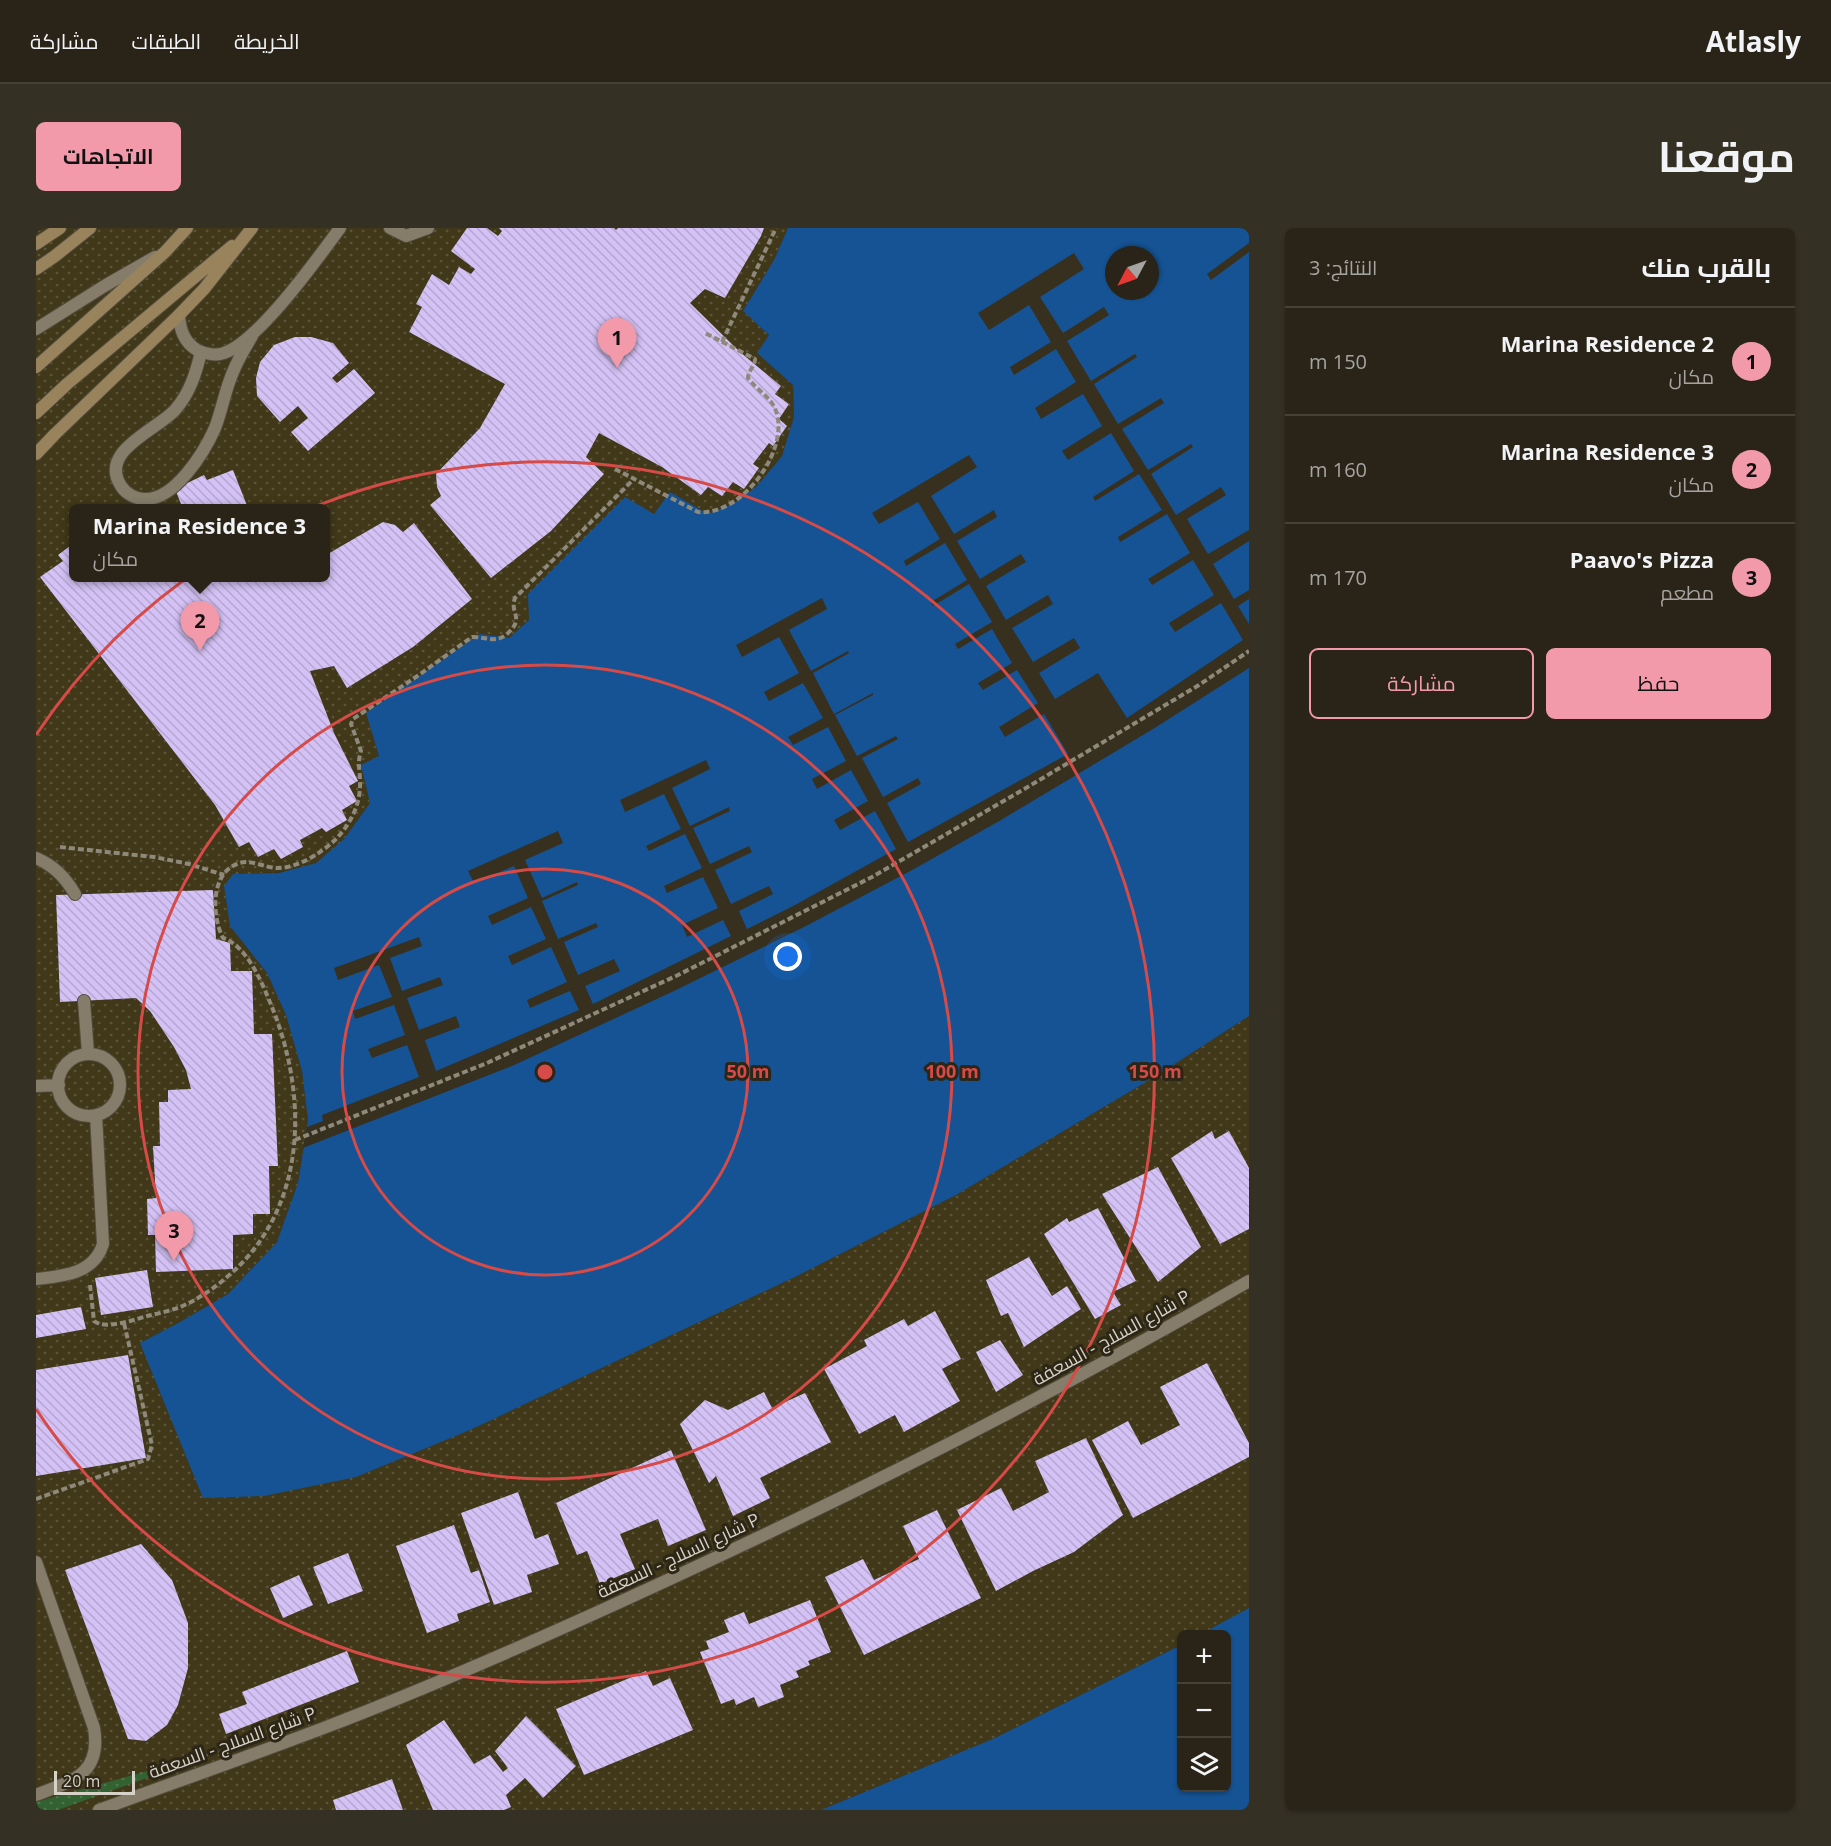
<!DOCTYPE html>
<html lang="ar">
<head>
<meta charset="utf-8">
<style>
  :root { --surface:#292417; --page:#353024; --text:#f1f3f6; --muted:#a5a4a1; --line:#454136; --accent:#f39aaa }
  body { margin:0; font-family:"Open Sans",Cairo,sans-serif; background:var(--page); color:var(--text); direction:rtl }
  .controls { position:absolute; right:18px; bottom:18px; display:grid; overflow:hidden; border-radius:9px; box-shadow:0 2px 4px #0004 }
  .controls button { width:54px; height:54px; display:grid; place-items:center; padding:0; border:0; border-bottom:2px solid var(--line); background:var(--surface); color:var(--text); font:30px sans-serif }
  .compass { position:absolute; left:1069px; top:18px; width:54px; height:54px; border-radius:50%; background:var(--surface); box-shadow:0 2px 4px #0004; rotate:229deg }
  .scale { position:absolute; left:18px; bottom:15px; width:81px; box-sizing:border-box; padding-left:6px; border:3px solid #d6d2c7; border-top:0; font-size:16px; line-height:21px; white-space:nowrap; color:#d6d2c7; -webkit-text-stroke:4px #2d2616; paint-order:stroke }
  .you { position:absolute; left:752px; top:729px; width:21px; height:21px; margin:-15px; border:4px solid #fff; border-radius:50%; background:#1a73e8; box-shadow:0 0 0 9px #1a73e833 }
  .badge { display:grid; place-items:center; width:39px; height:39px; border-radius:50%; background:var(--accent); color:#111; font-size:20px; font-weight:700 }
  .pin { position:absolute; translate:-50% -50px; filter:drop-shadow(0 2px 3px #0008) }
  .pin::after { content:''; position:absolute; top:32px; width:21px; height:18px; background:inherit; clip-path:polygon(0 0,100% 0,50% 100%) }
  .popup { position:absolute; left:33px; top:276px; width:261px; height:78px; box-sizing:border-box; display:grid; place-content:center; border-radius:9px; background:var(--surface); filter:drop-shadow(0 2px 4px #0005); font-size:20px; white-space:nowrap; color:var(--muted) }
  .popup b { font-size:22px; color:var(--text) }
  .popup::after { content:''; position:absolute; left:50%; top:100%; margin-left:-12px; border:12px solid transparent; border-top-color:var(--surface) }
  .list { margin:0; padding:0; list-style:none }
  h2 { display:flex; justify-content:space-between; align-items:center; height:78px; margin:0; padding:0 24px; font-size:26px }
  h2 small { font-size:20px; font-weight:400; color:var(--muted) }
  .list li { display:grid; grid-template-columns:39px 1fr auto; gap:18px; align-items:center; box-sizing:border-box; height:108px; padding:0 24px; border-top:2px solid var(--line) }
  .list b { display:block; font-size:22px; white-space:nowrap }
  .list p { margin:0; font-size:20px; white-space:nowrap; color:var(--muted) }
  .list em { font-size:20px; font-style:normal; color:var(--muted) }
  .actions { display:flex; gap:12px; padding:18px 24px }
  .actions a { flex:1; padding:14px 0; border:2px solid var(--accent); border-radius:9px; text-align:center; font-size:21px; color:var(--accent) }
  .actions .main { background:var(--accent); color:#111 }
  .icon { flex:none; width:33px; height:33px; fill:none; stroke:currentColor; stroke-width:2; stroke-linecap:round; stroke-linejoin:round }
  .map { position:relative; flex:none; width:1213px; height:1582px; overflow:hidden; direction:ltr; border-radius:9px }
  header { display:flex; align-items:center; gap:36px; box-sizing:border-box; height:84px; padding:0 30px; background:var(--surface); border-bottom:2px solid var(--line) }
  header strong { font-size:28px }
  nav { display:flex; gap:33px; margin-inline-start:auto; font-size:21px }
  .intro { display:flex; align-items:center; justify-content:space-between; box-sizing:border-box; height:144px; padding:0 36px }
  h1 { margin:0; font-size:42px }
  .button { padding:15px 27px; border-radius:9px; background:var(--accent); color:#111; font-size:21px; font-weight:700 }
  main { display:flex; gap:36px; padding:0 36px }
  aside { flex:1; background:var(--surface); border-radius:9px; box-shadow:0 2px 4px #0004 }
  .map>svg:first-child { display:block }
  .sand { fill:url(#sand-dots); fill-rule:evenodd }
  .garden { fill:url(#garden-dots) }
  .water { fill:#155394; fill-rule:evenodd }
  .pier { fill:#37301f }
  .building { fill:url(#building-back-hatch) }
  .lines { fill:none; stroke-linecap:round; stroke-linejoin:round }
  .lane-casing { stroke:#524c3d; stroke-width:14 }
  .street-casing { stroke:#524c3d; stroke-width:14 }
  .secondary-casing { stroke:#524c3d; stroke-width:14 }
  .path { stroke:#8e897b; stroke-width:4; stroke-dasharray:6 3; stroke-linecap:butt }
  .lane { stroke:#857d6a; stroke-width:12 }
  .street { stroke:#857d6a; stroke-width:12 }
  .secondary { stroke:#99835d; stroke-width:12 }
  .ring { fill:none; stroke:#d64a48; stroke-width:3 }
  .labels { text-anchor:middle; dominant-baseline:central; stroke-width:6; stroke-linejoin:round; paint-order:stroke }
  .street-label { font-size:18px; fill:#d6d2c7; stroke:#2d2616 }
  .centre { fill:#d64a48; stroke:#2d2616; stroke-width:3 }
  .ring-label { font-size:18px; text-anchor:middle; font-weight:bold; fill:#d64a48; stroke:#2d2616; stroke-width:6; stroke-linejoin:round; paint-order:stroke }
</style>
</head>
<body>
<header>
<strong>Atlasly</strong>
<nav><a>الخريطة</a><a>الطبقات</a><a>مشاركة</a></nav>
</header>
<div class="intro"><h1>موقعنا</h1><a class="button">الاتجاهات</a></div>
<main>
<aside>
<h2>بالقرب منك<small>النتائج: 3</small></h2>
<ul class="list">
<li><span class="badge">1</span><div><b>Marina Residence 2</b><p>مكان</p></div><em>150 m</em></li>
<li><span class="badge">2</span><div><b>Marina Residence 3</b><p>مكان</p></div><em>160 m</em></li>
<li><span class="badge">3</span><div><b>Paavo's Pizza</b><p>مطعم</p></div><em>170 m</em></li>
</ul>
<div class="actions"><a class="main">حفظ</a><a>مشاركة</a></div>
</aside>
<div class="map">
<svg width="1213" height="1582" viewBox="0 0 1213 1582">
  <defs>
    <pattern id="sand-dots" width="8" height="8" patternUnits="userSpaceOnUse" patternTransform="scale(1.5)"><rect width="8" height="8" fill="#403818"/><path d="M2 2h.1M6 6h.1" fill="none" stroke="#5b5438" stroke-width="1.8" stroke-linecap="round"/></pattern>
    <pattern id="garden-dots" width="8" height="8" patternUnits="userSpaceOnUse" patternTransform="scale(1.5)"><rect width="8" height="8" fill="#326132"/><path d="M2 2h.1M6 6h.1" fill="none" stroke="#4f774e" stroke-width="1.8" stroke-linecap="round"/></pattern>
    <pattern id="building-back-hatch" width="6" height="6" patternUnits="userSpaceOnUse" patternTransform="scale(1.5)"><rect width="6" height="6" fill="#d4c1f5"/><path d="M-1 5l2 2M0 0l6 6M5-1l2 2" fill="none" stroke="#b6a7d0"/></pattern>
  </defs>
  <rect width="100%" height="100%" fill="#37301f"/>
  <!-- sand -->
  <path class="sand" d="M0 0H752L738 32 707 83 733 107 721 125 757 157 758 189 746 228 721 258 700 274 672 286 635 264 618 286 536 324 493 366V392L473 410 444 406 331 485 343 529 325 537 334 575C319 596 304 621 281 634 267 643 234 645 217 645L194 698 231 745 250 787 266 843 272 892 262 955 241 1014 192 1066 144 1094 104 1115 434 1202 761 1048 920 967 1120 848 1213 788V1380L1165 1406H1146L1145 1417 959 1510 785 1582H0ZM38 280H290V350H38Z"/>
  <!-- garden -->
  <path class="garden" d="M194 1520 22 1582H0V1574Z"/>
  <!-- water -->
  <path class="water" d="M752 0H1213V788L1120 848 920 967 761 1048 434 1202 320 1249 228 1268 167 1270 104 1115 144 1094 192 1066 241 1014 262 955 272 892 266 843 250 787 231 745 194 698 188 658 197 646 243 645 280 635 308 611 334 575 325 537 343 528 330 485 444 406 473 410 493 392 492 366 589 269 618 286 634 264 672 286 700 274 721 258 746 228 758 189 757 157 721 125 733 107 707 83 738 32ZM1078 27H1114V63H1078Z
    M1213 1380V1582H785L959 1510 1145 1417 1146 1560H1190V1406H1165Z"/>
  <!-- pier -->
  <path class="pier" d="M1213 15V24L1175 52 1171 46Z
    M1038 25 1048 41 1004 69 1027 105 1068 79 1073 87 1031 113 1055 153 1099 126 1101 129 1058 156 1082 196 1125 170 1128 175 1086 201 1112 242 1155 216 1157 219 1115 246 1140 287 1185 259 1190 267 1151 291 1172 326 1213 302V313L1177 336 1198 371 1213 362V371L1202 378 1213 396V440L1117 501 965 592 878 641 770 698 638 763 476 838 267 920 271 899 287 893 286 887 383 849 371 817 336 830 332 821 369 807 358 777 319 791 317 783 356 769 343 737 302 752 298 740 383 709 386 718 354 730 366 763 404 749 407 757 371 770 383 802 420 788 424 799 389 812 400 843 543 782 534 763 494 780 491 772 531 754 515 719 476 737 472 728 510 711 495 679 456 697 452 688 492 670 478 638 438 655 432 643 522 603 527 615 489 632 506 670 541 654 542 657 506 673 522 711 560 695 562 699 528 714 542 747 578 731 584 743 549 758 557 776 695 708 687 692 651 709 646 697 682 680 667 649 631 665 628 658 666 640 649 606 613 623 610 618 645 601 628 566 589 584 584 572 670 532 674 541 636 560 654 598 693 579 694 583 657 600 674 636 713 618 716 624 679 642 695 676 733 658 737 666 703 683 711 701 759 677 860 621 839 583 804 602 798 592 832 573 815 542 781 561 776 551 810 533 792 499 757 517 752 509 787 490 767 455 733 473 728 464 763 445 743 409 706 429 700 417 786 370 791 381 753 402 775 443 812 423 813 425 777 445 798 486 837 465V467L799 487 821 528 860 508 862 511 826 530 847 569 882 550 885 556 851 575 872 614 1032 526 1008 486 969 509 963 499 1002 475 981 442 947 462 942 455 976 435 956 401 922 421 919 416 956 394 933 356 897 378 895 374 931 352 909 315 870 338 868 333 904 311 882 274 843 296 836 285 933 227 941 239 895 268 918 306 958 282 961 289 921 313 944 351 985 326 990 334 950 358 970 392 1012 367 1017 376 976 400 997 434 1038 410 1044 420 1003 445 1019 471 1062 445 1091 490 1207 412 1185 375 1139 404 1133 395 1178 367 1157 332 1116 357 1112 351 1154 325 1131 286 1084 314 1082 309 1126 282 1103 246 1059 273 1057 269 1098 243 1075 205 1032 232 1026 223 1066 198 1047 166 1005 191 999 180 1040 154 1020 121 978 147 974 139 1015 114 993 77 953 102 942 85Z"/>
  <!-- building -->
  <path class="building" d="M431 0H451L462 8 466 3 463 0H578L580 2 582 0H728L725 8 689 70 669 61 654 75 704 124 745 158 739 166 753 176 743 191 751 198 737 218 733 215 717 236 723 240 708 261 697 254 686 268 672 259 665 267 626 239 563 205 550 229 568 246 515 303 455 350 394 277 405 268 401 259 400 246 444 200 469 156 373 104 386 79 380 76 396 46 413 57 423 39 435 46 439 41 415 23Z
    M259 109H275L297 115 313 135 296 150 301 155 318 141 339 165 272 223 255 204 272 190 262 178 244 194 221 168 220 150 224 134 238 117Z
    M197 242 212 280H134L145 276 139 261 168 247 171 252Z
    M111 273 115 280H99Z
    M347 294 359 297 367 304 378 295 436 371 377 419 311 460 298 438 274 443 298 505 322 553 313 558 321 573 306 582 311 592 290 604 286 600 264 612 267 619 245 631 238 621 222 629 213 614 203 619 179 577 4 349 27 333 22 327 38 315V350H290V327Z
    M177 662 180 711 194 715 195 743H216L218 806H236L242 938H233L234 986H217V1006L197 1007V1041L120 1044 119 1007H112L111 971 120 970 117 918H124L123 874H132V862L155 861 150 842 138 819 114 783 100 770 24 774 20 667Z
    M1176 903 1179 911 1193 903 1213 940V1001L1184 1016 1135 930Z
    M1122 939 1165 1019 1122 1054 1066 966Z
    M1062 980 1100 1053 1077 1064 1085 1077 1059 1091 1008 1006 1031 990 1033 994Z
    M993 1029 1016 1068 1031 1058 1045 1081 988 1119 972 1085 965 1088 950 1052Z
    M111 1042 117 1079 65 1087 59 1050Z
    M45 1079 50 1101 0 1110V1087Z
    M899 1083 925 1131 906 1141 924 1173 868 1204 859 1187 823 1206 788 1141 831 1118 828 1112 868 1091 872 1098Z
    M964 1112 987 1147 960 1164 940 1124Z
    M92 1127 110 1230 0 1248V1142Z
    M1171 1135 1213 1215V1229L1097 1290 1056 1212 1092 1193 1105 1217 1144 1197 1124 1159Z
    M728 1164 736 1180 769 1165 795 1214 724 1250 734 1270 697 1288 680 1248 673 1255 644 1196 669 1172 692 1182Z
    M1050 1210 1087 1287 1038 1324 997 1343 960 1363 921 1282 965 1260 977 1283 1013 1264 999 1233Z
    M635 1222 670 1302 632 1318 622 1291 584 1306 599 1341 564 1356 551 1323 541 1327 520 1275Z
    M482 1264 499 1311 512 1306 523 1336 491 1347 496 1364 458 1377 425 1285Z
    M901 1282 945 1370 828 1427 789 1349 827 1331 838 1352 883 1331 867 1298Z
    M418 1297 435 1345 443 1342 454 1374 421 1386 423 1393 391 1405 360 1318Z
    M105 1316 136 1352 152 1395V1440L142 1477 131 1497 110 1513 92 1511 29 1342Z
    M312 1325 327 1363 292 1376 277 1339Z
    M263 1347 277 1377 247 1390 234 1360Z
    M774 1372 795 1424 772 1433 774 1437 760 1443 763 1449 744 1457 748 1469 722 1479 718 1469 700 1477 698 1471 685 1476 664 1424 673 1421 670 1413 693 1404 688 1392 708 1384 713 1396Z
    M311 1423 323 1454 190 1506 183 1486 211 1476 206 1464Z
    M610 1443 617 1458 634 1450 657 1502 548 1547 520 1481Z
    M490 1488 540 1538 507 1570 489 1550 470 1567 475 1579 468 1582H397L370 1517 408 1492 438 1536 454 1527 467 1544 472 1540 459 1523Z
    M356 1551 367 1582H300L297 1572Z"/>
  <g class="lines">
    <!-- lane casing -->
    <g class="lane-casing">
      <path id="lane" d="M354 0 370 8 392 0
        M143 87C144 102 148 114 161 122 169 126 180 128 188 125 222 114 282 30 304 0
        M0 101 70 57 119 29
        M165 124C160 145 154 165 139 182 121 202 62 223 85 258 90 266 100 271 108 271 138 273 168 225 179 200 186 182 189 162 197 144 202 131 209 120 216 108
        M0 630C18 638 29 649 39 666
        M48 773 52 825
        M22 857a31 31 0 1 1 62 0a31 31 0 1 1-62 0Z
        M0 858 23 857
        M0 1051C27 1048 58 1046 67 1016L60 887
        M0 1334 58 1500C66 1547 35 1553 0 1567"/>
    </g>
    <!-- street casing -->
    <g class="street-casing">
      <path id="street" d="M63 1582C137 1555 211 1529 285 1501 413 1452 540 1395 664 1337 851 1250 1035 1156 1213 1053"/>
    </g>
    <!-- secondary casing -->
    <g class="secondary-casing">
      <path id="secondary" d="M0 16 24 0
        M0 41 19 28 54 0
        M0 139 129 24 151 0
        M0 185 31 156 196 18
        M0 226 19 206 143 87 168 61 216 0"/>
    </g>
    <!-- path -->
    <path class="path" d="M686 114 740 0
      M579 241 662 284C703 288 748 230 742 191 739 170 723 165 712 150 712 142 719 139 719 131L669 105
      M24 619 118 629 153 636 188 647
      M259 912 451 835 640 748 836 649 990 560 1163 457 1213 423
      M54 1057 58 1093C69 1102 98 1092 111 1088 121 1086 132 1083 142 1080 166 1070 187 1054 205 1036 272 967 270 863 236 779 226 755 212 719 187 710 176 689 174 646 201 636 214 630 228 640 242 640 262 640 285 625 299 612 314 597 325 576 324 554 324 540 321 536 325 523L315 496 317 491 383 447 436 409C453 409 462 417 475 402 478 398 479 398 480 393 481 384 475 381 479 370L598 251
      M0 1271 112 1231 116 1217 88 1095"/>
    <!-- lane -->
    <use href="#lane" class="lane"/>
    <!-- street -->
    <use href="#street" class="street"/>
    <!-- secondary -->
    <use href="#secondary" class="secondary"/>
  </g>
  <!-- distance rings -->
  <g class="ring">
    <circle cx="509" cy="844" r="203"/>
    <circle cx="509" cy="844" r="407"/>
    <path d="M0 507A610 610 0 1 1 0 1181"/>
  </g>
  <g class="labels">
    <!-- street labels -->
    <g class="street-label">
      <text transform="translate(1075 1109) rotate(-29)">شارع السلاج - السعفة P</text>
      <text transform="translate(642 1327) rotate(-25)">شارع السلاج - السعفة P</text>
      <text transform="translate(196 1514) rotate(-20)">شارع السلاج - السعفة P</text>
    </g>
  </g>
  <circle cx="509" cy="844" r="9" class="centre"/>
  <g class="ring-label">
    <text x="712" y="850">50 m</text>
    <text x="916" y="850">100 m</text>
    <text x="1119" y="850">150 m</text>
  </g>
</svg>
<div class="controls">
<button>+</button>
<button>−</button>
<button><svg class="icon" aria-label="layers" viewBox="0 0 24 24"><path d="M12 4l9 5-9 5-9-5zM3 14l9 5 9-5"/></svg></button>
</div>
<svg class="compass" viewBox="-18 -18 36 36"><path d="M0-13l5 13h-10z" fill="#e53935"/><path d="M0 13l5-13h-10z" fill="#a5a4a1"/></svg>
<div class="scale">20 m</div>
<div class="you"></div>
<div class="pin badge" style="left:581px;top:140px">1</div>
<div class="pin badge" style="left:164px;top:423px">2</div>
<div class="popup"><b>Marina Residence 3</b>مكان</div>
<div class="pin badge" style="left:138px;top:1033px">3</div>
</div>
</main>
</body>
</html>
